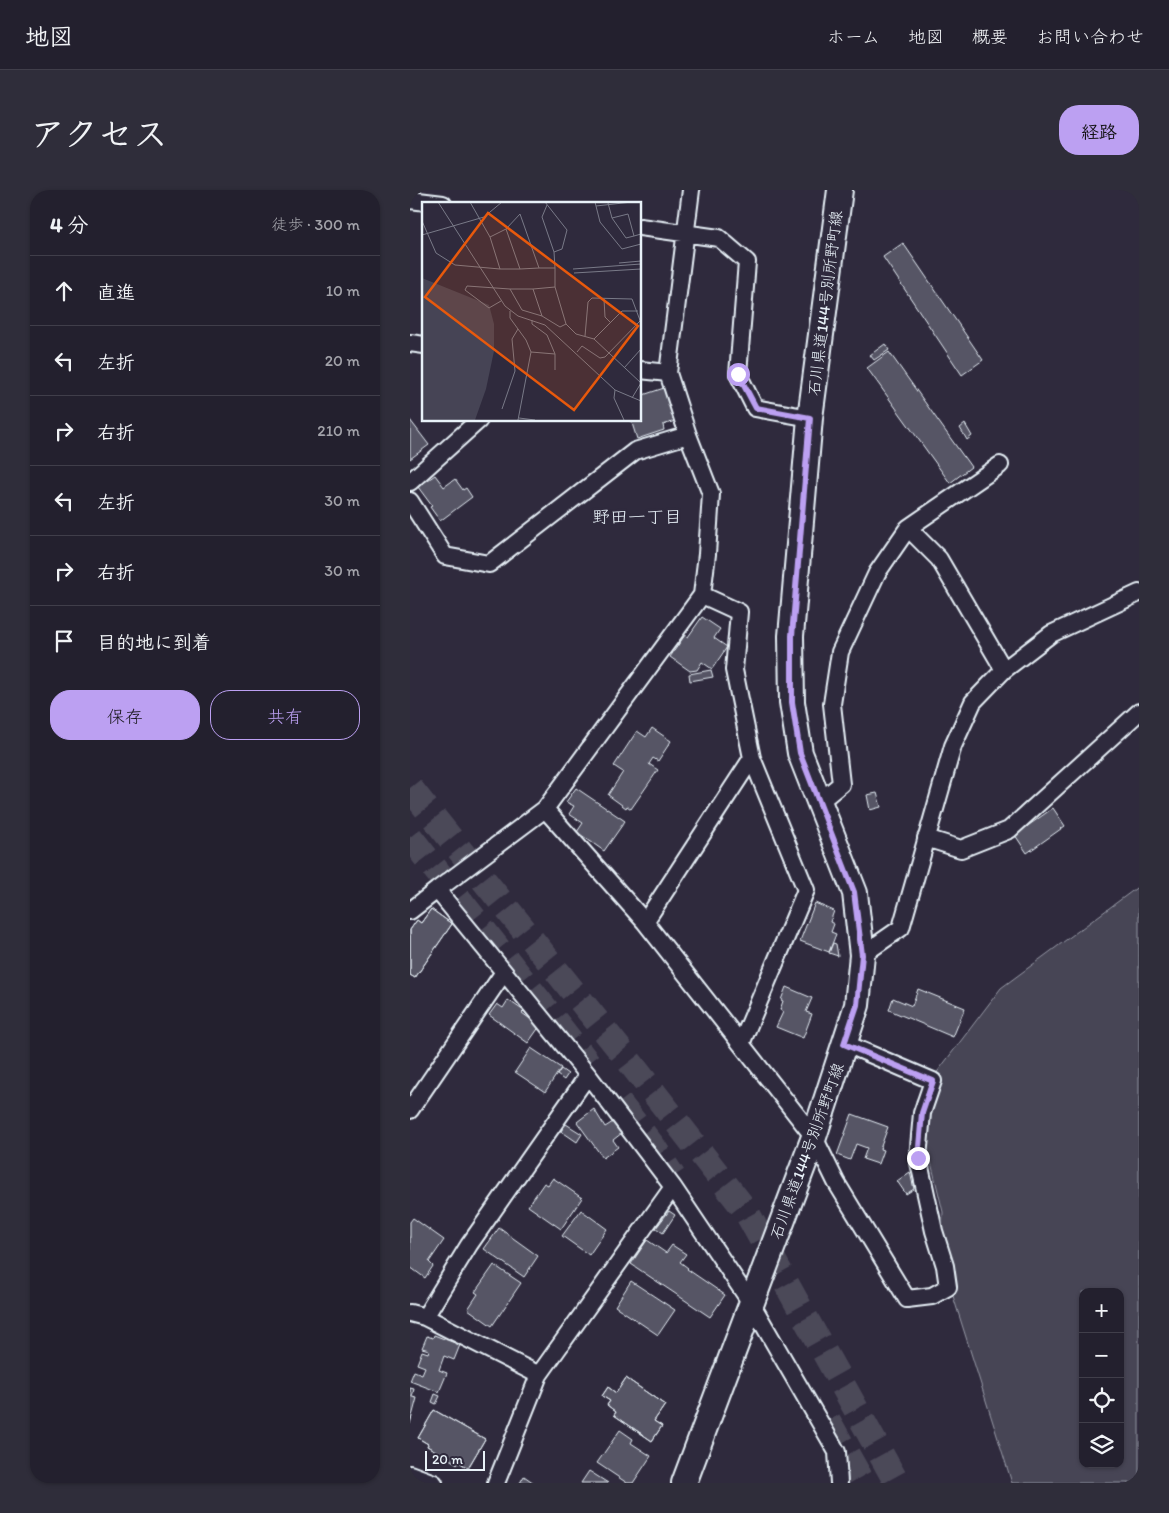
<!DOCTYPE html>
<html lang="ja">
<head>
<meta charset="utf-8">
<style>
  :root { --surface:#23202e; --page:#2f2d3a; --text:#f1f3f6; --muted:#a3a3aa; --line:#403e4a; --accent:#bca0f2 }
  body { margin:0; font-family:Itim,"Klee One",sans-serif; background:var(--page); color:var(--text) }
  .controls { position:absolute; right:15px; bottom:15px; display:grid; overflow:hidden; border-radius:10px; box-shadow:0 1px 4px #0004 }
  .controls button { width:45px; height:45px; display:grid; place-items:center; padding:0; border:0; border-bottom:1px solid var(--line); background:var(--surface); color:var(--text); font:25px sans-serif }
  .scale { position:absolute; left:15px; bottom:12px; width:60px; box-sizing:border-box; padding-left:5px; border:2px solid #e8f1f8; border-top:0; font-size:14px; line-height:18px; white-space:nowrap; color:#e8f1f8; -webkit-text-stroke:4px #2f2a3d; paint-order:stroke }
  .stop { position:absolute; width:15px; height:15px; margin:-11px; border:4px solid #bca0f2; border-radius:50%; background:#fff }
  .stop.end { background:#bca0f2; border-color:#fff; box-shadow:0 1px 5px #0008 }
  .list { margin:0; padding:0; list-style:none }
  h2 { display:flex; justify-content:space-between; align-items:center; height:65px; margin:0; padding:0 20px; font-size:21px }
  h2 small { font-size:16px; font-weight:400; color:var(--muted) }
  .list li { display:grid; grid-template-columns:32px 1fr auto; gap:15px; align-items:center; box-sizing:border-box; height:70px; padding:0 20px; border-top:1px solid var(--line) }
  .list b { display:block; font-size:19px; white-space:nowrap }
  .list em { font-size:16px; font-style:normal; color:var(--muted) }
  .actions { display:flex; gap:10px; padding:15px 20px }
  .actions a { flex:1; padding:11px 0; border:1px solid var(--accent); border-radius:20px; text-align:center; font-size:18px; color:var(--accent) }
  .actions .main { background:var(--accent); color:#111 }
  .icon { flex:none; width:28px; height:28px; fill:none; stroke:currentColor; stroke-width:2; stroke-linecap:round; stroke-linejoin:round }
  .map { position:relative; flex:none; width:729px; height:1293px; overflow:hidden; border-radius:20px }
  header { display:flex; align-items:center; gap:30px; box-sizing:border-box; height:70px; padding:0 25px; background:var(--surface); border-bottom:1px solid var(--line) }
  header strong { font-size:24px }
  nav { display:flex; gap:28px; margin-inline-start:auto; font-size:18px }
  .intro { display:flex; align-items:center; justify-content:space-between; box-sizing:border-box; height:120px; padding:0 30px }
  h1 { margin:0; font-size:35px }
  .button { padding:12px 22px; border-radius:20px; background:var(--accent); color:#111; font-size:18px; font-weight:700 }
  main { display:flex; gap:30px; padding:0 30px }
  aside { flex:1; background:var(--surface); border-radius:20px; box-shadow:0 1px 4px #0004 }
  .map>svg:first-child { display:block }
  .green { fill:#464455; stroke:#979aa6; fill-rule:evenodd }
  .building { fill:#575565; stroke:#e8f1f8 }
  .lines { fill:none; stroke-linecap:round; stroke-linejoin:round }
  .primary-tunnel { stroke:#4b4859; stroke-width:26; stroke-dasharray:26 13; stroke-linecap:butt }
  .minor-casing { stroke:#e8f1f8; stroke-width:20 }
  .secondary-casing { stroke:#e8f1f8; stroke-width:28 }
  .minor { stroke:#2f2a3d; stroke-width:16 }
  .secondary { stroke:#2f2a3d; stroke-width:24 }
  .route { stroke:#bca0f2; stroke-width:6 }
  .labels { text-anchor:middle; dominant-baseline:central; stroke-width:5; stroke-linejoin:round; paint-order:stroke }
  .street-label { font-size:16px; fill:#e8f1f8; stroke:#2f2a3d }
  .neighbourhood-label { font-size:18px; fill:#e8f1f8; stroke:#2f2a3d }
  .inset-road { fill:none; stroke:#797a88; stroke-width:1 }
  .view { fill:#e8590c; fill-opacity:0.15; stroke:#e8590c; stroke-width:2.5 }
  .inset-edge { fill:none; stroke:#e8f1f8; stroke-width:2.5 }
</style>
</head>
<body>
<header>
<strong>地図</strong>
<nav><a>ホーム</a><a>地図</a><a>概要</a><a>お問い合わせ</a></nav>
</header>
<div class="intro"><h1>アクセス</h1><a class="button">経路</a></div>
<main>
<aside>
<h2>4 分<small>徒歩 · 300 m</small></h2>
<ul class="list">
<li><svg class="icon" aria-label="ahead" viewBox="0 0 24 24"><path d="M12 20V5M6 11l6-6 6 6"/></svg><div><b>直進</b></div><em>10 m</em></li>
<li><svg class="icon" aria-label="left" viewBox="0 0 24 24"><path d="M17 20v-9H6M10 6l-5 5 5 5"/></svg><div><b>左折</b></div><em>20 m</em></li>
<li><svg class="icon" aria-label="right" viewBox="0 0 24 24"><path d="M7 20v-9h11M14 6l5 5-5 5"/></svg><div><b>右折</b></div><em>210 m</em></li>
<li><svg class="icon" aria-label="left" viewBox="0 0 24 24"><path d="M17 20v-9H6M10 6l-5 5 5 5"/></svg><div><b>左折</b></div><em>30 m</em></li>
<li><svg class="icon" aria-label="right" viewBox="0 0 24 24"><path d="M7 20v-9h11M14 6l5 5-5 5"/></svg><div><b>右折</b></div><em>30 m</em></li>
<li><svg class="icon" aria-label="arrive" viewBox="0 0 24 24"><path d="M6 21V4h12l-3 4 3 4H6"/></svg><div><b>目的地に到着</b></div></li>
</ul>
<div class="actions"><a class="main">保存</a><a>共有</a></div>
</aside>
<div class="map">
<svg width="729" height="1293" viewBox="0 0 729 1293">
  <rect width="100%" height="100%" fill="#2f2a3d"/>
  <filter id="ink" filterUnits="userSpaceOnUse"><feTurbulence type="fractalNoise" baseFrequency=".02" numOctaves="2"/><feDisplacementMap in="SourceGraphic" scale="10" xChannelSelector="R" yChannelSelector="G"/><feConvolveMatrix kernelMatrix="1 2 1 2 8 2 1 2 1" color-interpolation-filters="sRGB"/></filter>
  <g filter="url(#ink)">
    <!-- green -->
    <path class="green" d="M729 696V1293H602L531 1068 533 1022 506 910 591 798ZM673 1102H710V1274H673Z"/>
    <!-- building -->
    <path class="building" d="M493 53 573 170 552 185 473 67Z
      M475 154 479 160 464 170 460 165Z
      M479 162 561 277 540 293 457 178Z
      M254 198 265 231 253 235 254 240 227 249 221 230H230V206Z
      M0 230 19 255 0 269Z
      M555 234 562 246 557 250 550 238Z
      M25 285 34 297 45 289 53 300 56 298 62 307 30 331 20 317 22 316 8 297Z
      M292 427 310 439 304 448 317 457 302 479 292 472 287 480 280 481 260 467 275 445 278 447Z
      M301 480 303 487 280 491 279 484Z
      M242 538 261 551 248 571 243 568 239 574 248 580 221 619 217 616 216 618 198 605 213 582 204 576 227 541 236 547Z
      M166 598 215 631 194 661 167 642 173 633 159 624 164 616 156 612Z
      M467 603 471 617 460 620 457 605Z
      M643 618 655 636 617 663 605 645Z
      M405 713 424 721 420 732 424 734 421 742 426 744 419 762 390 751Z
      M21 719 42 734 5 788 0 785V740L7 730 11 733Z
      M21 719 42 734 5 788 0 785V740L7 730 11 733Z
      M423 753 426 754 428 766 419 763Z
      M376 797 402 808 396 822 402 824 393 848 366 837 373 822 370 820 373 811 371 810Z
      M508 799 555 818 543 847 479 820 483 808 502 816Z
      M98 810 114 821 112 823 130 836 118 853 79 825 87 814 93 818Z
      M121 858 151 878 135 902 105 882Z
      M151 879 158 884 154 890 147 885Z
      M184 919 195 937 203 932 212 943 203 950 208 957 193 968 167 932Z
      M442 924 478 937 470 959 473 960 468 974 453 969 457 958 446 954 440 970 427 965Z
      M156 934 172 944 167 952 151 941Z
      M500 982 504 999 496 1004 487 991Z
      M143 988 172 1008 151 1039 118 1016 134 993 138 995Z
      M171 1020 197 1039 179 1065 152 1046Z
      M259 1021 265 1025 253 1043 246 1038Z
      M3 1028 34 1050 19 1072 23 1076 15 1088 0 1077V1032Z
      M89 1038 128 1066 114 1087 74 1059Z
      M237 1050 256 1063 262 1055 276 1064 270 1072 278 1078 277 1079 315 1105 300 1127 221 1074Z
      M84 1075 111 1093 82 1136 58 1119 68 1104 65 1102Z
      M221 1091 265 1120 248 1145 205 1116Z
      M24 1145 50 1155 44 1170 34 1166 29 1180 37 1183 29 1202 0 1191 4 1181 12 1184 15 1177 7 1174 12 1161 18 1163 19 1160 12 1158 17 1146 23 1148Z
      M216 1188 255 1215 244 1231 252 1236 242 1251 204 1225 206 1222 197 1215 200 1211 192 1206 198 1197 206 1203Z
      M216 1188 255 1215 244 1231 252 1236 242 1251 204 1225 206 1222 197 1215 200 1211 192 1206 198 1197 206 1203Z
      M0 1198 4 1199 2 1207 7 1208 0 1234Z
      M25 1204 30 1206 26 1214 22 1212Z
      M24 1220 75 1249 58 1278 49 1272 48 1274 17 1256 18 1254 8 1248Z
      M24 1220 75 1249 58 1278 49 1272 48 1274 17 1256 18 1254 8 1248Z
      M210 1240 223 1249 221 1253 241 1266 223 1293H217L187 1273Z
      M179 1281 198 1293H171Z
      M114 1286 124 1293H110Z"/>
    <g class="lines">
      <!-- primary-tunnel -->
      <path class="primary-tunnel" d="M0 598 215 866 336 1021 487 1293
        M0 647 178 873
        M209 913 242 955 263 987
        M418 1231 453 1293"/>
      <!-- minor casing -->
      <g class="minor-casing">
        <path id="minor" d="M281 0 258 183 278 245 301 304 297 364 292 405 329 422 324 480 342 568 396 700 331 854 404 947 426 992 497 1109 522 1106 538 1097 535 1076 524 1041 508 968 512 923 523 891 434 853
          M0 10 33 14
          M230 37 309 48 337 72 328 184 345 218 400 228
          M0 153 14 155
          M230 180 258 183
          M590 275 498 338 529 369 594 480
          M0 292 69 230
          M0 311 35 366 79 374 225 261 278 245
          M409 612 431 594 422 514 430 462 467 383 498 338
          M516 648 551 659 599 640 729 522
          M0 721 27 700
          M235 732 135 619 292 405
          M452 765 491 738 543 556 563 512 594 480 641 444 729 403
          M94 782 178 885
          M331 854 235 732 342 568
          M0 920 94 782 27 700 135 619
          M263 997 341 1113 427 1262 429 1293
          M0 1123 15 1127 129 1185 86 1293
          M15 1127 59 1055 178 885 263 997 129 1185
          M0 1284 24 1293"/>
      </g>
      <!-- secondary casing -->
      <g class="secondary-casing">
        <path id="secondary" d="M274 1293 404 947 447 815 452 765 445 703 390 563 382 512 381 446 400 228 430 0"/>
      </g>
      <!-- minor -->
      <use href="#minor" class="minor"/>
      <!-- secondary -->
      <use href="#secondary" class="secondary"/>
    </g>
  </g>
  <g class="lines" filter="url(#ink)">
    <!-- route -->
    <path class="route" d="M328 184 346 218 400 228 382 446V512L390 563 444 702 452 765 447 815 434 854 523 891 512 923 508 968"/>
  </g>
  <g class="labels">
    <!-- street labels -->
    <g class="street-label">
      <text transform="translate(415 113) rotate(-83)">石川県道144号別所野町線</text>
      <text transform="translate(397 961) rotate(-70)">石川県道144号別所野町線</text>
    </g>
    <!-- neighbourhood labels -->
    <g class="neighbourhood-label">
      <text x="227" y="327">野田一丁目</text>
    </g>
  </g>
  <!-- overview -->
  <g transform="translate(12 12)">
    <rect width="219" height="219" fill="#2f2a3d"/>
    <path d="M0 76 67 103 72 122V149L64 187 53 218H0Z" fill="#464455"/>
    <path class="inset-road" d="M16 0 83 104 96 114 123 123 193 188 219 199M48 0 68 35 84 27 98 12 117 66H133V85M123 0 145 28 140 47 132 50 120 15 125 3M173 0 178 20 200 47 219 42M186 1 190 16 206 12 212 34 219 32M174 4 210 0M190 16 204 36 212 34M0 19 14 51 33 63 78 67M0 33 62 15 80 0M68 35 78 67H98L84 27M132 50 133 66M197 61 219 59M98 67 117 66M151 67 219 62M152 71 219 67M88 87H111L120 114M111 87 133 85 144 122M182 97 183 115 188 120M79 99 67 106 43 88 45 84 88 87 100 108 120 114 138 125 144 122 154 132 172 137 219 181M88 109V116L104 138 109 150 96 218M110 118V122L125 133 133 152M163 134 166 100 170 96 210 97 219 121M172 137 200 109H216M109 150 133 152V168M155 150 160 144 178 156 183 155 218 119M202 166 219 147M193 188 192 196 202 218M210 196 219 181M80 207 93 169 90 137 96 127M97 216 113 218"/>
    <path class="view" d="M66 11 216 124 152 208 3 95Z"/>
    <rect width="219" height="219" class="inset-edge"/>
  </g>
</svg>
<div class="controls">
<button>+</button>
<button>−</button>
<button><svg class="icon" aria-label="locate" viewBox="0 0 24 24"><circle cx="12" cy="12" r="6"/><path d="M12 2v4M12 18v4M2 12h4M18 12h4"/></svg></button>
<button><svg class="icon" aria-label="layers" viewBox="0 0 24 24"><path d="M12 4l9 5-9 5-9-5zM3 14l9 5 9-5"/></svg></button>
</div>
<div class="scale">20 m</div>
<div class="stop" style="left:328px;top:184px"></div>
<div class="stop end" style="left:508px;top:968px"></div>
</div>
</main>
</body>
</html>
